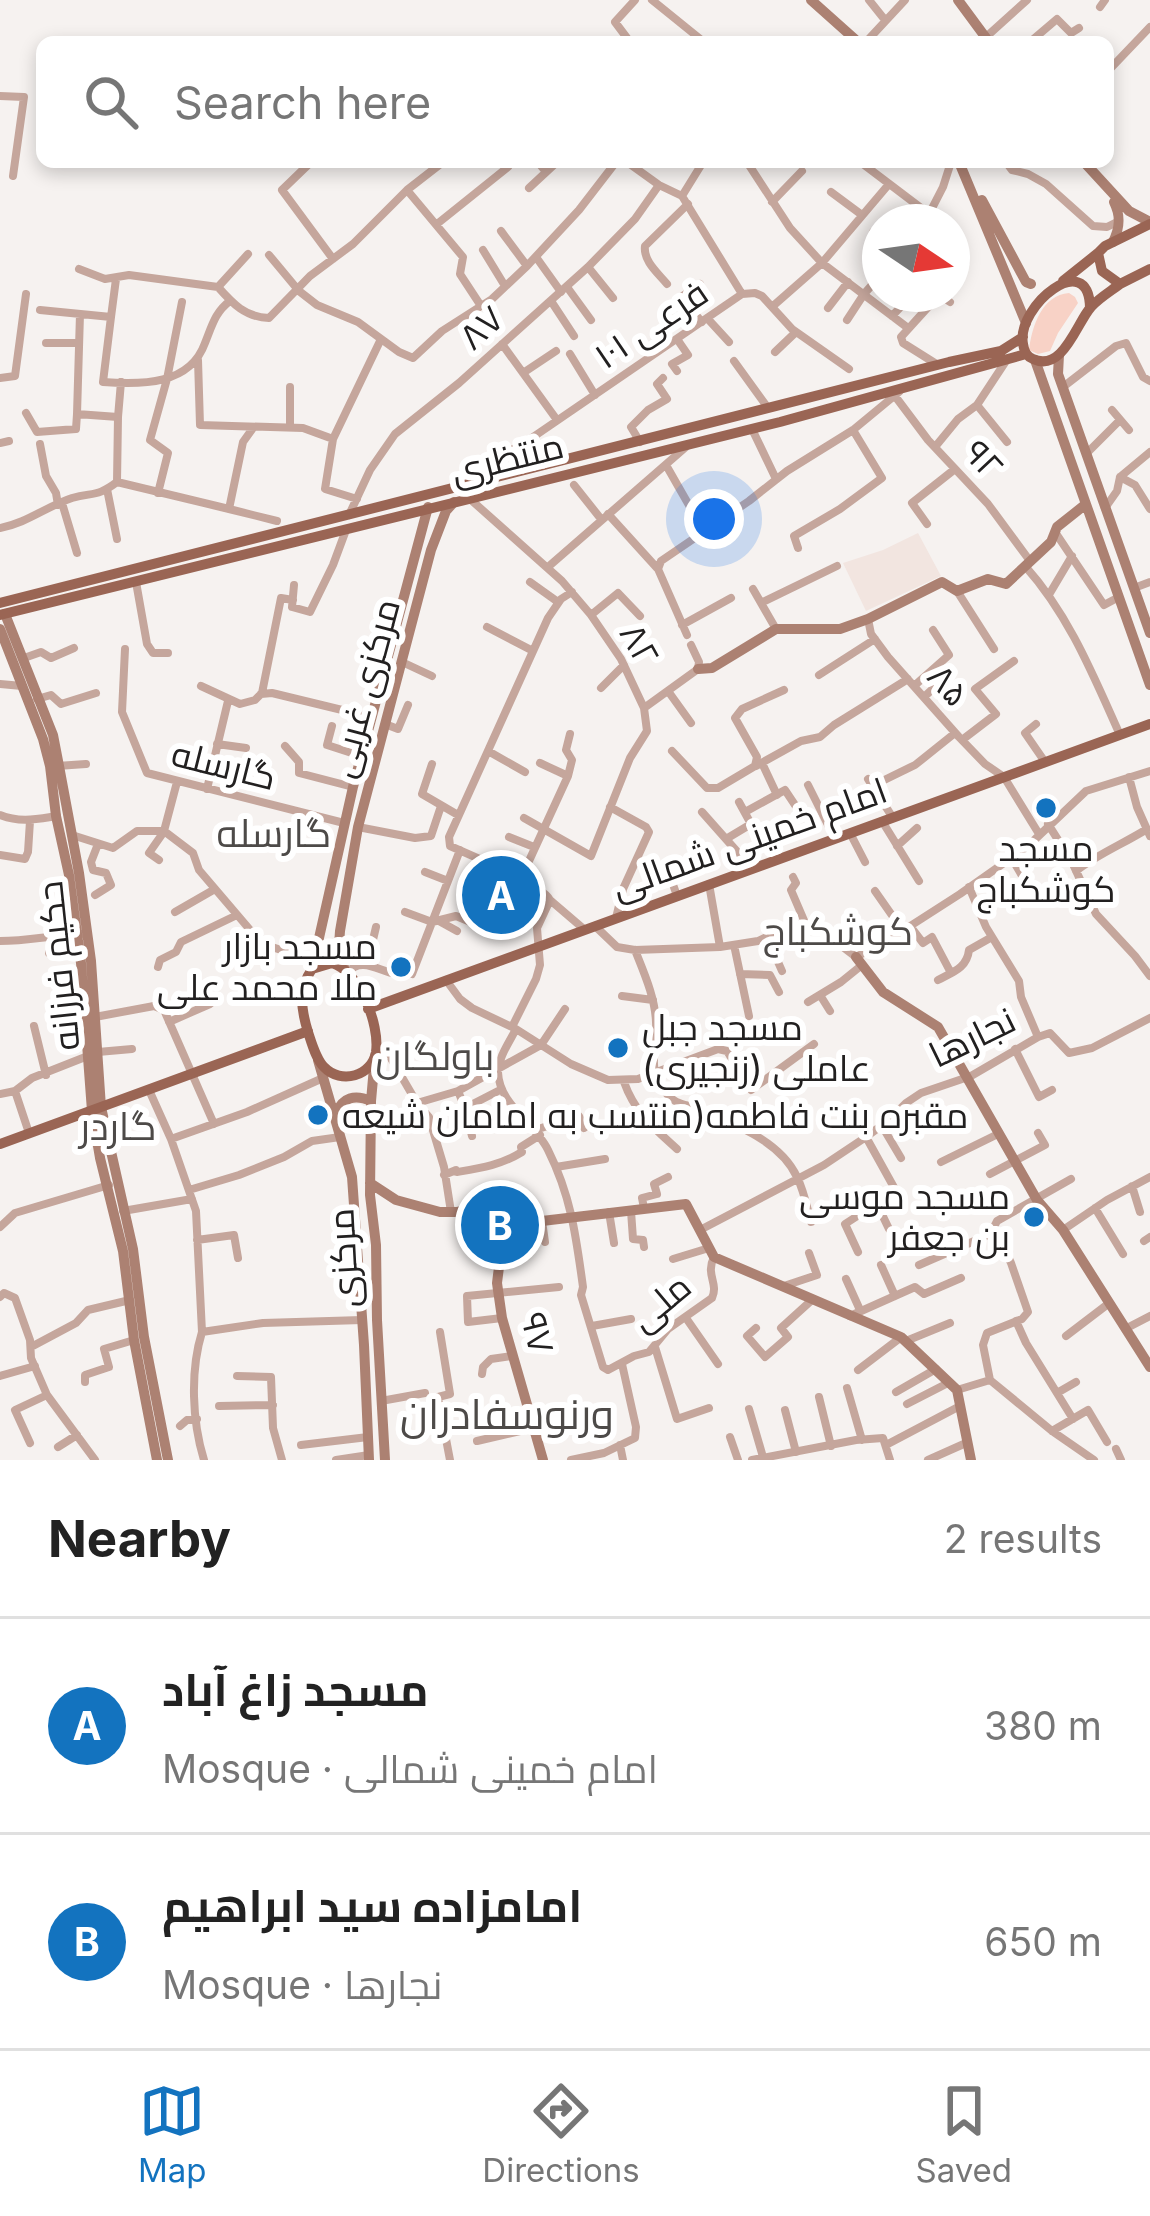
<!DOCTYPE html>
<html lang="en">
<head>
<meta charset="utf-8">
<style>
  :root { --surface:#fff; --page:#f2f2f2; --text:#222; --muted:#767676; --line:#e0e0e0; --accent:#1373bf }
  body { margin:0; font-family:Inter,Cairo,sans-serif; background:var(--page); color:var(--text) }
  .compass { position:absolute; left:862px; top:204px; width:108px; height:108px; border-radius:50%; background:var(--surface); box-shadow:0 6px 18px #0003; rotate:103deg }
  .you { position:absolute; left:714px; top:519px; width:42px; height:42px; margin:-30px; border:9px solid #fff; border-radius:50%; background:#1a73e8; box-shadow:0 0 0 18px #1a73e833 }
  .badge { display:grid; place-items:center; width:78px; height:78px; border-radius:50%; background:var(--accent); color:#fff; font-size:39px; font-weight:700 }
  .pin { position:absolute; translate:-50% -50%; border:6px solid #fff; box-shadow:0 3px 12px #0006 }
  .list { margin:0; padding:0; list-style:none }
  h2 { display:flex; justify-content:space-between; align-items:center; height:156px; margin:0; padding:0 48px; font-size:51px }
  h2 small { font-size:39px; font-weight:400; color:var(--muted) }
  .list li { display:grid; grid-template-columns:78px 1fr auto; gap:36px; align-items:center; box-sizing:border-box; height:216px; padding:0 48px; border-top:3px solid var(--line) }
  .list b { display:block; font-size:45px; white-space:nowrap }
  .list p { margin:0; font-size:39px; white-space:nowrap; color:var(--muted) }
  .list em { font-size:39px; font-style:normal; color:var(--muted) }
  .icon { flex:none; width:66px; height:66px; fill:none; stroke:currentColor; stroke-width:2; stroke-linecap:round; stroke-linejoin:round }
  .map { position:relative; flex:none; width:1150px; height:1460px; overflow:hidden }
  .search { position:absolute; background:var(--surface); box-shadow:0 6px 18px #0003; left:36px; right:36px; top:36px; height:132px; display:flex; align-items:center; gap:30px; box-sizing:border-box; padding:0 42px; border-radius:18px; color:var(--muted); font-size:45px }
  .sheet { height:588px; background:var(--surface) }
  nav { display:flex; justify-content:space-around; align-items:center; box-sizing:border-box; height:168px; border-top:3px solid var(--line); background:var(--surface); font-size:33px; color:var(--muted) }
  nav a { display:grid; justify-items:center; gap:6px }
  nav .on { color:var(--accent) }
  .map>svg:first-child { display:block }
  .built { fill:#f2e5e0 }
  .green { fill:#f8d2c6 }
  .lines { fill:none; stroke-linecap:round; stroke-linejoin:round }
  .street { stroke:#c5a69c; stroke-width:8 }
  .secondary { stroke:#ac8172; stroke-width:10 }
  .primary { stroke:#9a6554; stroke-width:10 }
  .poi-dot { fill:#1373bf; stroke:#fff; stroke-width:4.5 }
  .labels { text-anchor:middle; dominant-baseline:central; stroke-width:12; stroke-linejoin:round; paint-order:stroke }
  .street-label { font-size:36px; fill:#222020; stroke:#fff }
  .poi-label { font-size:36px; fill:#222020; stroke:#fff; text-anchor:end }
  .neighbourhood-label { font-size:39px; fill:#4d4a48; stroke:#fff }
  .quarter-label { font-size:42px; fill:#4d4a48; stroke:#fff }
</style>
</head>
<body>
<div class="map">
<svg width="1150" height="1460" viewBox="0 0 1150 1460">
  <rect width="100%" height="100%" fill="#f6f2f0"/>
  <!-- built -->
  <path class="built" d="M918 533 941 576 866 611 843 563 883 550Z"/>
  <!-- green -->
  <path class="green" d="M1069 293 1075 297 1078 303 1058 333 1050 351 1038 354 1029 350C1032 326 1042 295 1069 293Z"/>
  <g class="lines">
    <!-- street -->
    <path class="street" d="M652 0 704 42
      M869 0 885 20
      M1100 7 1105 0
      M986 37 1027 0
      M630 42 615 22 635 0
      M866 42 905 0
      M1030 42 1057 19 1071 33 1079 28
      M1108 71 1150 27
      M0 96 24 97 13 176
      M311 162 282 190 333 259
      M538 162 546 172
      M627 162 659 185 682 196 742 294
      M747 162 790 228 822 263 908 328
      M1006 162 1012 170 1028 174 1046 184 1093 226 1107 227 1117 222
      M863 164 929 214
      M529 188 557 162
      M407 190 463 257 460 274 481 306
      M831 192 862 215
      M682 196 703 162
      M772 202 802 171
      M925 222 943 187 951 162
      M437 224 508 167
      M501 231 527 266
      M873 232 880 237
      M952 249 965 263
      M483 250 505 286
      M269 255 299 291 317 305 358 322 399 352 413 358 442 331 492 299 527 266 579 210 616 162
      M536 257 561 292
      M588 267 613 298
      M79 269 105 279 129 275 218 287C233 304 245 317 269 318L310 276 353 244 407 190 443 162
      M667 284C658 273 643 261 645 246L688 204
      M700 284 681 297 702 322
      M218 287 248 254
      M567 287 591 320
      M551 301 574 336
      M773 306 822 263 889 184
      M828 308 848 282
      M40 310 111 317 116 279
      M80 314 77 414 118 417 121 382
      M892 316 913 294
      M111 317 103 382C142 385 190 385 205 343 212 326 215 312 230 301
      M707 318 729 342
      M847 320 864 294 880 276
      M677 339 688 355 672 364 677 371
      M46 343H79
      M502 344 557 420
      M775 352 796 332
      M570 354 595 395
      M198 360 200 425 303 428 333 439 381 339
      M734 361 768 408
      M938 365 903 343 901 337 939 295 950 302
      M523 373 556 351
      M0 378 15 376 26 294
      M1063 387 1116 346 1126 343 1143 377 1150 381
      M895 396 928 440 988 504 1030 561
      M977 405 1007 442
      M1112 410 1129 430
      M26 413 37 432 76 429 77 414
      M290 427V387
      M253 428 243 442 229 509 277 521
      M752 429 776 479
      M333 439 325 489 357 499
      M640 442 631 427 648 410 667 399 657 384 663 378
      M0 443 9 441
      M40 444 46 476 56 493 58 505
      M935 447 958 419 977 405 1006 361
      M1087 453 1120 420
      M666 465 694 514
      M1120 477 1135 485 1150 509
      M490 479C488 460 504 453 520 446L742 294 755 293 762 296 792 329 849 369
      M117 482 229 509
      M117 482 118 417
      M574 485 601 519
      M107 489 117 539
      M158 493 168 453 150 440 167 379 182 302
      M470 499 562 581 591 615 621 659 644 708 647 731 630 758 591 856 524 818
      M62 503 77 553
      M1105 508 1117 491 1120 477 1150 452
      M608 514 657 568
      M349 515 370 470 395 434 459 383 588 267 635 219 659 185
      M927 524 912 503 955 469
      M0 528C27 523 47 506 72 498 94 492 97 497 117 482
      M1055 532 1104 605 1119 597
      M798 548 794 536 840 509 882 478 853 430
      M1025 566C1069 615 1093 675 1120 735
      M548 567 687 446
      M136 582 147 644 153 653H168
      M530 582 558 602
      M294 585 292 607 310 612 333 565 346 530
      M1134 588 1150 582
      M753 589 776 629
      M957 591 994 649
      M1050 593 1072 556
      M761 603 837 566
      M591 615 618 593 640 616
      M868 619 871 634 888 657 959 737 985 764 1004 777 1039 834
      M682 625 731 598
      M487 627 533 651
      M687 635 658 569 661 561 749 501 787 471 853 430 899 392
      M125 649 122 712 147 773 344 823
      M24 658 41 652 51 658 74 648
      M402 662 432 676
      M819 675 875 639
      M0 684 22 686
      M201 686 240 704 255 700 261 694
      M914 686 949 655 933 630
      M601 688 624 665
      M668 691 691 723
      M262 693 281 598 293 600
      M261 694 272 693 371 717
      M924 697 950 673
      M37 699 51 695 61 704 96 693
      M644 708 698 669 699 662 691 645
      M385 724 398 729 408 705
      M1036 724 1025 733 1045 762
      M332 726 327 745 361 756
      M962 740 996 714 975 689 1014 661
      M217 744 246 748
      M285 746 299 762V773L353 787
      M488 751 525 772
      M672 751 707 788H718L755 766 757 757 735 718 742 709 784 690
      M762 763 777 795
      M432 764 422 794 458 815
      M57 766 86 764
      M756 766 801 741 820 737 834 725 908 679
      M568 776 572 760 566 750 570 734
      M1129 777 1137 807 1150 836
      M868 779 893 818
      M177 782 164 831 193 853 199 870 251 931 272 947 314 961
      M808 785 835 839
      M872 786 915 765 955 733
      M207 789 228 701
      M610 807 646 827 649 832 623 889 616 918
      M702 812 741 856 747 871
      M745 812 785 790 795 805
      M0 815C20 823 37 819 57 816
      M882 821 919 881
      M1048 824 1072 862 1096 914 1135 956 1150 976
      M358 827 415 838 431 836 441 806
      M850 833 865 862
      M72 835 113 848 137 831H164
      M509 837 534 847
      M726 839 751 824 739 802
      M897 846 917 828
      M0 855 25 859 28 852 30 821
      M1011 857 1031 891
      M159 860 149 853 163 833
      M667 867 677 896
      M1076 871C1098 854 1123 844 1147 829
      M425 872 448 881
      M793 877 796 883 791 890 806 925
      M523 878 450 846 449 837 548 618 561 599 572 592
      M709 884 720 947
      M969 887 986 927 1019 981 1021 997 1038 1037
      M875 891 903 931
      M95 895 111 885 106 873 93 870 91 862 98 844
      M550 900 585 930
      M175 912 215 889
      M405 912 432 922 456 916 473 923
      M439 921 457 931
      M794 924 801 949
      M595 926 617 947 635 950 720 947 758 941 794 924 817 927 856 957 890 939 960 894 1028 846 1086 791 1150 771
      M910 926 923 943 932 937 951 973
      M767 937 782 971
      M0 941C28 941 53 935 81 934
      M734 945 749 1016
      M635 950C644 973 655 997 656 1022 658 1055 645 1064 666 1093 675 1105 686 1104 699 1109 733 1124 780 1140 797 1177 804 1191 807 1207 811 1222
      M49 953 79 951
      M367 965 376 927
      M158 967 160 960 176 952 181 942 237 915
      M348 972C362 956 380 972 396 974
      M412 974 460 850
      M740 974 770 975 779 992
      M446 980 460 999 472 1008 516 1029 571 1064 608 1080 638 1079 718 1049 727 1051 751 1090 814 1044
      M938 980C953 972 967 968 969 950L992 937
      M820 995 830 1011
      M622 996 653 1000
      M808 1002 841 982 862 965
      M95 1017 154 1006 164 1010 214 1124
      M169 1022 210 1004
      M34 1026 46 1075
      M512 1027 536 979 540 965 537 928 550 900C544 888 526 887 523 874L568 776 540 763
      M516 1029C510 1041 498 1058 498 1072 499 1105 535 1123 548 1150 571 1196 576 1236 583 1287L581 1295 603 1367 608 1370 634 1356 649 1352 668 1329 712 1298C719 1283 705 1275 714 1257
      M1015 1049 1039 1097 1052 1090
      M376 1053 389 1055 417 1103 429 1117 444 1167 451 1212
      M624 1082C635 1113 654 1128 677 1149
      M149 1090 171 1139 196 1211 202 1332C190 1371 192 1421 204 1460
      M15 1091 29 1133
      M458 1091 465 1108 472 1136
      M0 1094 15 1091 32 1078 98 1052 132 1049
      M417 1103 458 1091 541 1045 565 1009
      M465 1108 502 1089
      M882 1126 901 1158
      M535 1130 579 1116 584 1128
      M171 1139 247 1112 323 1078
      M941 1162 998 1134
      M556 1167 605 1159
      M990 1174 1045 1145 1038 1133
      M444 1175 456 1170 457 1172C481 1168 501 1165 522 1152L521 1147 540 1135
      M1071 1179 997 1221 994 1227 1011 1263 1028 1312 1022 1319 987 1333 983 1345 990 1380 1052 1431 1094 1460
      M1132 1186 1140 1212
      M189 1190 239 1175 284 1157 312 1141 340 1137
      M877 1204 889 1229
      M644 1208 642 1198 657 1194 654 1184 668 1177
      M1095 1208 1123 1254
      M123 1211 192 1199
      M631 1211 633 1239 643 1240 644 1247
      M609 1212 614 1243
      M542 1221 545 1242
      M0 1227 15 1213 109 1185
      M700 1230 824 1165 866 1137 889 1120 906 1103 921 1093 971 1076 1038 1037 1050 1033 1069 1053 1092 1048 1150 1018
      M1063 1230 1107 1200 1150 1177
      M197 1240 234 1235 238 1258
      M1144 1241 1150 1237
      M858 1252 845 1224 896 1191 866 1137
      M673 1259 709 1248
      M881 1265 895 1296
      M919 1265 995 1232
      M846 1279 860 1310
      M784 1286 817 1275 809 1253
      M0 1297 4 1293 15 1298 30 1340 31 1358 47 1395 95 1460
      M850 1316 915 1287 924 1294 961 1278
      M502 1318 468 1322 467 1296 559 1287
      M686 1318 718 1364
      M1016 1321 1026 1343 1073 1419
      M592 1326 631 1319
      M756 1328 747 1336 765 1357 788 1337 781 1328 813 1299
      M1125 1329 1150 1316
      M202 1332 263 1323 362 1320
      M440 1332 450 1394 438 1397 450 1460
      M1066 1336 1108 1304
      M906 1341 950 1323
      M31 1347 76 1323 88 1310 130 1300
      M655 1347 677 1419 709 1408
      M858 1370 900 1338
      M482 1374 483 1367 491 1359 512 1356
      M0 1376 35 1366
      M237 1376 271 1377 273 1428 282 1460
      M85 1382V1375L109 1367 104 1349 134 1340
      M847 1388 862 1440
      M957 1390 990 1380
      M896 1392 936 1369
      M1057 1393 1076 1382
      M819 1397 831 1446
      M381 1401 425 1393
      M907 1404 948 1383
      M219 1406 273 1405
      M749 1409 763 1457
      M785 1410 796 1452
      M180 1426 187 1420 197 1419
      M1052 1431 1088 1410 1107 1442
      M730 1437 738 1460
      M477 1441 533 1428
      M30 1443 15 1410 47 1395
      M301 1445 368 1437
      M620 1445 623 1460
      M886 1445 960 1406
      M58 1447 77 1435
      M1116 1449 1121 1460
      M336 1460 369 1455
      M571 1460 604 1453 635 1438 636 1427 622 1364
      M752 1460 856 1440 883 1438 890 1460
      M928 1460 966 1443"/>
    <!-- secondary -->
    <path class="secondary" d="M811 0 858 42
      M958 0 989 42
      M959 162 1026 323
      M1084 162 1129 211 1150 222
      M982 200 1026 282 1031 284
      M1113 242C1120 228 1121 216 1114 202
      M1059 355 1058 374 1150 633
      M1035 360 1150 685
      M5 614 53 735 59 766 79 873 91 961 101 1107 133 1249 144 1337 168 1460
      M0 629 43 739 50 766 56 816 69 875 81 963 92 1111 100 1158 123 1251 134 1340 157 1460
      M698 669 712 668 776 629H840L868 619 942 582 957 591 988 579 1006 584 1051 542 1057 527 1086 504
      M856 957 883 992 938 1027 1037 1200 1063 1230 1150 1367
      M344 967 339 945 340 931 358 827 431 550 446 511 454 502
      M312 969 353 787 428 507
      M375 1056 371 1101 370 1195 376 1245 377 1320 385 1460
      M318 1060 352 1177 364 1345 369 1460
      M336 1114C342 1097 355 1094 371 1101
      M370 1183 396 1200 440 1212H457L486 1207 518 1221H542L686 1204 714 1257 901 1337 957 1390 971 1460
      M518 1221 499 1267 497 1283 502 1318 543 1460"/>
    <!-- primary -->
    <path class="primary" d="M1150 224 1105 246 1098 253 1102 271 1120 284 1150 269
      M1063 281 1098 253
      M1090 308C1089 247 1016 306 1023 344 1024 351 1026 356 1033 359 1063 373 1077 322 1091 307 1099 298 1111 291 1120 284
      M0 603 949 362 1001 351 1023 337
      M0 615 780 422 1026 354
      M332 963C359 971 380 1024 376 1052 372 1076 341 1085 324 1067 316 1059 312 1044 308 1032 301 1009 298 989 312 969Z
      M368 1009 1150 724
      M0 1144 308 1031"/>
  </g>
  <!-- markers -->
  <g class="poi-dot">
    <circle cx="1046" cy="808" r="12"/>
    <circle cx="401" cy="967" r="12"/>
    <circle cx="618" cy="1048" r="12"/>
    <circle cx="318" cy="1115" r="12"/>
    <circle cx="1034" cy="1217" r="12"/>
  </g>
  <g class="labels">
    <!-- street labels -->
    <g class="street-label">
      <text transform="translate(651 324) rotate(-34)">فرعی ۱۰۱</text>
      <text transform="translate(481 327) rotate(-42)">۸۷</text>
      <text transform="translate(507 458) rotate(-14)">منتظری</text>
      <text transform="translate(984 459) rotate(47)">۹۲</text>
      <text transform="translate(640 644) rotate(61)">۸۲</text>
      <text transform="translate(949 685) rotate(49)">۸۵</text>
      <text transform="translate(364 688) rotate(-75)">مرکزی غربی</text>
      <text transform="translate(224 765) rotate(14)">گارسله</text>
      <text transform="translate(749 838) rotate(-20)">امام خمینی شمالی</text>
      <text transform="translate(58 966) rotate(-96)">حکیم فرزانه</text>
      <text transform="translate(972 1037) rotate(-26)">نجارها</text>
      <text transform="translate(343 1258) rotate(-93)">مرکزی</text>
      <text transform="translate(660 1302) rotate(-40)">ملی</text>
      <text transform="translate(538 1333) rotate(76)">۹۷</text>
    </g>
    <!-- poi labels -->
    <g class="poi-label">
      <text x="1046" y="848" text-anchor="middle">مسجد<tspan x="1046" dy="41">کوشکباج</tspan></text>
      <text x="377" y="946">مسجد بازار<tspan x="377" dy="41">ملا محمد علی</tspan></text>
      <text x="642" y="1027" text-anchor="start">مسجد جبل<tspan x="642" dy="41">عاملی (زنجیری)</tspan></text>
      <text x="342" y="1115" text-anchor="start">مقبره بنت فاطمه(منتسب به امامان شیعه</text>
      <text x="1010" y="1196">مسجد موسی<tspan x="1010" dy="41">بن جعفر</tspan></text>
    </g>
    <!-- neighbourhood labels -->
    <g class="neighbourhood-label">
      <text x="274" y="832">گارسله</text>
      <text x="838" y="930">کوشکباج</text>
      <text x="435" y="1055">باولگان</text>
      <text x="118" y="1125">گاردر</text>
    </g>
    <!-- quarter labels -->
    <g class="quarter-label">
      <text x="507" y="1413">ورنوسفادران</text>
    </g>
  </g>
</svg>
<svg class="compass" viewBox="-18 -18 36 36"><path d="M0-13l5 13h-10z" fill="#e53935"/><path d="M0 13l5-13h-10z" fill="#767676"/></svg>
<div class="you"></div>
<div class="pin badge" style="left:501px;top:895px">A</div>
<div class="pin badge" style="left:500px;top:1225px">B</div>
<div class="search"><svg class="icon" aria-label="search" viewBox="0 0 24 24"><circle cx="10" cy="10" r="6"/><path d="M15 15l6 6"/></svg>Search here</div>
</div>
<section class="sheet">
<h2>Nearby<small>2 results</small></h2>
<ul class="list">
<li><span class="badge">A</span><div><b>مسجد زاغ آباد</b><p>Mosque · امام خمینی شمالی</p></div><em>380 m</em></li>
<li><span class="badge">B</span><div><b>امامزاده سید ابراهیم</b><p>Mosque · نجارها</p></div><em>650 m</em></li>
</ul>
</section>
<nav>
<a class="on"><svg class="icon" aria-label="map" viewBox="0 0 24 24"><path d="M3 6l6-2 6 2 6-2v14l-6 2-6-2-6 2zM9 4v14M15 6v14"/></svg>Map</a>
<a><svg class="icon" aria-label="directions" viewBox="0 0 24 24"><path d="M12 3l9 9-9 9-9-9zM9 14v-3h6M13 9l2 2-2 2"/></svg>Directions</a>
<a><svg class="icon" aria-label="saved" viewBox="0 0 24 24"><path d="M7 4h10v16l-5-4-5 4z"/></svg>Saved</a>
</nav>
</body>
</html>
